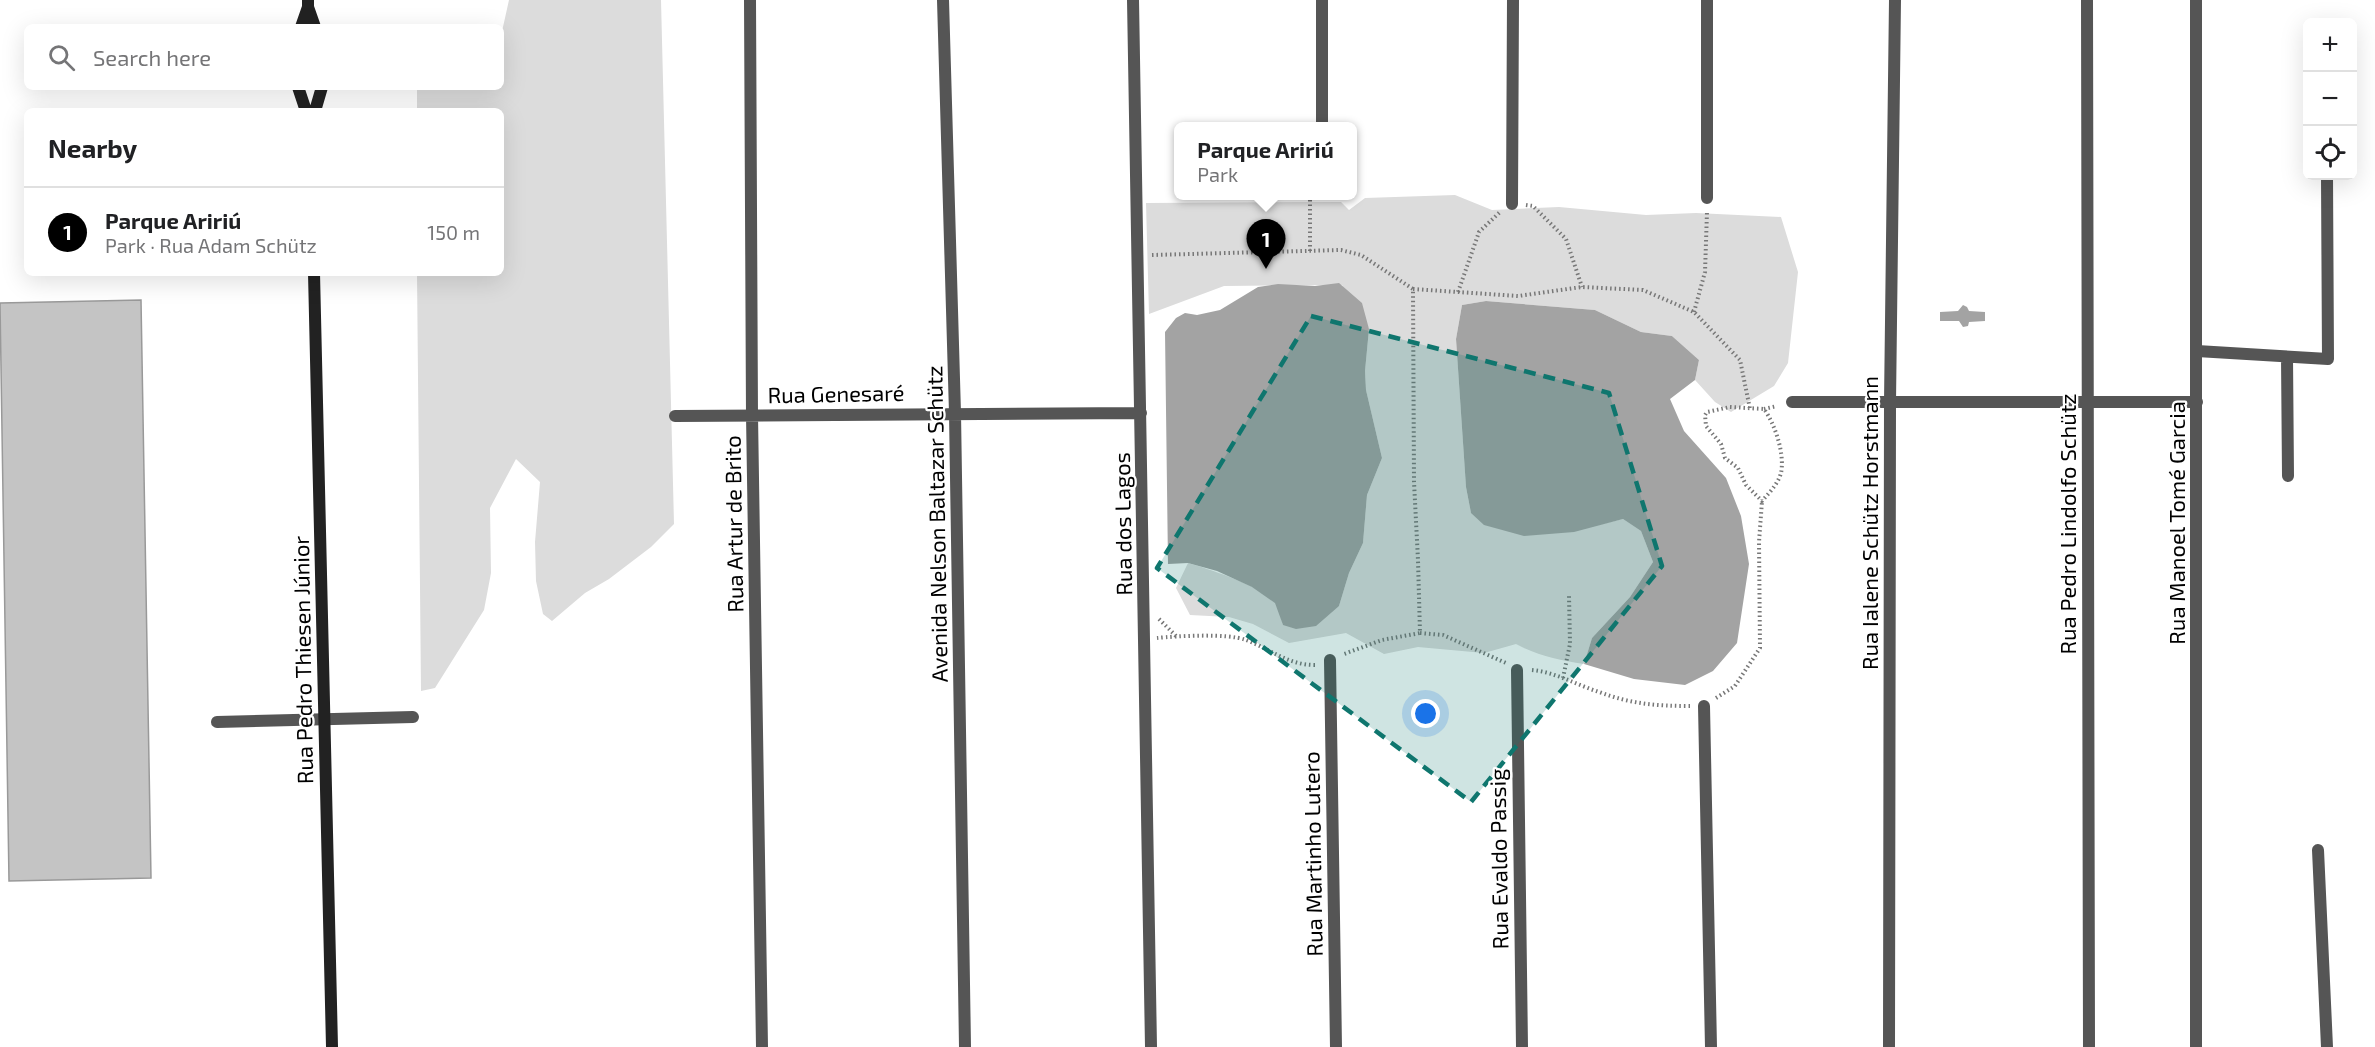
<!DOCTYPE html>
<html lang="en">
<head>
<meta charset="utf-8">
<style>
  :root { --surface:#fff; --page:#f2f2f2; --text:#202124; --muted:#757577; --line:#e0e0e0; --accent:#000 }
  body { margin:0; font-family:"Exo 2",sans-serif; background:var(--page); color:var(--text) }
  .controls { position:absolute; right:18px; top:18px; display:grid; overflow:hidden; border-radius:9px; box-shadow:0 6px 24px #0002 }
  .controls button { width:54px; height:54px; display:grid; place-items:center; padding:0; border:0; border-bottom:2px solid var(--line); background:var(--surface); color:var(--text); font:30px sans-serif }
  .you { position:absolute; left:1426px; top:714px; width:21px; height:21px; margin:-15px; border:4px solid #fff; border-radius:50%; background:#1a73e8; box-shadow:0 0 0 9px #1a73e833 }
  .badge { display:grid; place-items:center; width:39px; height:39px; border-radius:50%; background:var(--accent); color:#fff; font-size:20px; font-weight:700 }
  .pin { position:absolute; translate:-50% -50px; filter:drop-shadow(0 2px 3px #0008) }
  .pin::after { content:''; position:absolute; top:32px; width:21px; height:18px; background:inherit; clip-path:polygon(0 0,100% 0,50% 100%) }
  .popup { position:absolute; left:1174px; top:122px; width:183px; height:78px; box-sizing:border-box; display:grid; place-content:center; border-radius:9px; background:var(--surface); filter:drop-shadow(0 2px 4px #0005); font-size:20px; white-space:nowrap; color:var(--muted) }
  .popup b { font-size:22px; color:var(--text) }
  .popup::after { content:''; position:absolute; left:50%; top:100%; margin-left:-12px; border:12px solid transparent; border-top-color:var(--surface) }
  .list { margin:0; padding:0; list-style:none }
  h2 { display:flex; justify-content:space-between; align-items:center; height:78px; margin:0; padding:0 24px; font-size:26px }
  h2 small { font-size:20px; font-weight:400; color:var(--muted) }
  .list li { display:grid; grid-template-columns:39px 1fr auto; gap:18px; align-items:center; box-sizing:border-box; height:90px; padding:0 24px; border-top:2px solid var(--line) }
  .list b { display:block; font-size:22px; white-space:nowrap }
  .list p { margin:0; font-size:20px; white-space:nowrap; color:var(--muted) }
  .list em { font-size:20px; font-style:normal; color:var(--muted) }
  .icon { flex:none; width:33px; height:33px; fill:none; stroke:currentColor; stroke-width:2; stroke-linecap:round; stroke-linejoin:round }
  .map { position:relative; flex:none; width:2375px; height:1047px; overflow:hidden }
  .search { position:absolute; background:var(--surface); box-shadow:0 6px 24px #0002; left:24px; top:24px; width:480px; height:66px; display:flex; align-items:center; gap:15px; box-sizing:border-box; padding:0 21px; border-radius:9px; color:var(--muted); font-size:22px }
  .panel { position:absolute; background:var(--surface); box-shadow:0 6px 24px #0002; left:24px; top:108px; width:480px; height:168px; border-radius:9px }
  .map>svg:first-child { display:block }
  .green { fill:#dcdcdc }
  .water { fill:#a3a3a3 }
  .building { fill:#c4c4c4; stroke:#999; stroke-width:1.5 }
  .lines { fill:none; stroke-linecap:round; stroke-linejoin:round }
  .path { stroke:#777; stroke-width:4; stroke-dasharray:1.5 3; stroke-linecap:butt }
  .lane { stroke:#555; stroke-width:12 }
  .street { stroke:#555; stroke-width:12 }
  .secondary { stroke:#222; stroke-width:12 }
  .marked { fill:#0f766e; fill-opacity:0.2; stroke:#0f766e; stroke-width:4.5; stroke-dasharray:12 8; stroke-linejoin:round }
  .labels { text-anchor:middle; dominant-baseline:central; stroke-width:4.5; stroke-linejoin:round; paint-order:stroke }
  .street-label { font-size:22px; fill:#000; stroke:#fff }
</style>
</head>
<body>
<div class="map">
<svg width="2375" height="1047" viewBox="0 0 2375 1047">
  <rect width="100%" height="100%" fill="#fff"/>
  <!-- green -->
  <path class="green" d="M509 0H661L674 524 651 547 609 579 585 593 552 621 543 614 536 581 535 542 540 482 516 459 490 508 491 573 484 610 435 688 421 691 417 273H501V111H417V87H501V36Z
    M1455 195 1492 210 1559 207 1646 215 1696 213 1781 217 1798 272 1788 363 1774 386 1731 412 1715 402 1695 380 1699 360 1672 336 1641 332 1595 310 1486 301 1462 305 1456 339 1466 487 1471 513 1602 524 1623 519 1641 531 1653 562 1630 597 1592 638 1584 664C1559 660 1538 656 1516 644L1484 653 1418 647 1384 654 1346 633 1289 643 1253 624 1229 617 1190 615 1176 588 1188 563C1209 569 1261 586 1275 602 1279 607 1281 618 1283 625L1339 606 1349 573 1363 543 1367 495 1382 458 1366 390 1365 371 1369 329 1342 285 1224 286 1149 314 1146 203 1341 202 1349 210 1365 198Z"/>
  <!-- water -->
  <path class="water" d="M1339 283 1362 303 1369 329 1365 371 1366 390 1382 458 1367 495 1363 543 1349 573 1339 606 1316 626 1296 629 1283 625 1275 603 1252 587 1217 571 1188 563 1168 564 1165 332 1176 318 1185 313 1197 315 1220 310 1258 287 1278 284 1315 286Z
    M1486 301 1595 310 1641 332 1672 336 1699 360 1695 380 1670 399 1684 431 1726 478 1741 516 1749 564 1737 643 1713 671 1685 685 1634 679 1584 664 1592 638 1630 597 1653 562 1641 531 1623 519 1574 532 1524 536 1484 525 1471 513 1466 487 1456 339 1462 305Z
    M1963 305 1967 307 1969 311 1985 312V321L1969 322 1968 326 1963 327 1959 321H1940V312L1958 311Z"/>
  <!-- building -->
  <path class="building" d="M141 300 151 878 9 881 0 303Z"/>
  <g class="lines">
    <!-- path -->
    <path class="path" d="M1526 205 1533 206 1566 239 1582 287
      M1310 251V198L1312 196
      M1152 255 1341 250 1361 255 1413 289 1414 482 1418 560 1420 633 1382 640 1344 654
      M1413 289 1518 296 1582 287 1643 290 1694 312 1740 360 1750 409
      M1458 292 1479 232 1500 212
      M1694 312 1705 272 1707 212
      M1730 407 1764 409C1775 424 1785 454 1781 473 1778 484 1769 493 1762 501L1746 485 1738 468 1725 458 1721 444 1706 426 1705 415 1707 412Z
      M1764 409 1777 406
      M1159 619 1177 637
      M1420 633 1443 635 1506 663
      M1157 638C1177 636 1228 633 1246 640 1270 649 1288 665 1315 665
      M1532 670C1555 672 1577 685 1599 692 1631 704 1656 706 1690 706
      M1563 678 1570 644 1569 596
      M1716 698 1735 686 1760 648 1759 542 1762 501"/>
    <!-- lane -->
    <path class="lane" d="M2197 351 2328 359 2327 176
      M2287 357 2288 476
      M217 722 413 717
      M2318 850 2327 1047"/>
    <!-- street -->
    <path class="street" d="M750 0 752 415 762 1047
      M943 0 955 413 965 1047
      M1133 0 1151 1047
      M2087 0 2089 1047
      M1322 127V0
      M1707 198V0
      M1512 204 1513 0
      M1792 402H2197
      M675 416 1141 413
      M1330 660 1336 1047
      M1517 670 1522 1047
      M1704 706 1711 1047
      M1889 1047 1890 402 1895 0
      M2196 1047V0"/>
    <!-- secondary -->
    <path class="secondary" d="M308 7 315 27
      M301 27 308 7V0
      M298 87 306 111
      M315 111 322 87
      M314 273 332 1047"/>
  </g>
  <!-- marked area -->
  <path class="marked" d="M1311 316 1609 393 1662 566 1471 802 1157 568Z"/>
  <g class="labels">
    <!-- street labels -->
    <g class="street-label">
      <text transform="translate(836 393) rotate(-1)">Rua Genesaré</text>
      <text transform="translate(1869 523) rotate(-90)">Rua Ialene Schütz Horstmann</text>
      <text transform="translate(2176 523) rotate(-90)">Rua Manoel Tomé Garcia</text>
      <text transform="translate(733 524) rotate(-91)">Rua Artur de Brito</text>
      <text transform="translate(936 524) rotate(-91)">Avenida Nelson Baltazar Schütz</text>
      <text transform="translate(1122 524) rotate(-91)">Rua dos Lagos</text>
      <text transform="translate(2067 524) rotate(-90)">Rua Pedro Lindolfo Schütz</text>
      <text transform="translate(302 660) rotate(-91)">Rua Pedro Thiesen Júnior</text>
      <text transform="translate(1312 854) rotate(-91)">Rua Martinho Lutero</text>
      <text transform="translate(1498 859) rotate(-91)">Rua Evaldo Passig</text>
    </g>
  </g>
</svg>
<div class="controls">
<button>+</button>
<button>−</button>
<button><svg class="icon" aria-label="locate" viewBox="0 0 24 24"><circle cx="12" cy="12" r="6"/><path d="M12 2v4M12 18v4M2 12h4M18 12h4"/></svg></button>
</div>
<div class="you"></div>
<div class="pin badge" style="left:1266px;top:269px">1</div>
<div class="popup"><b>Parque Aririú</b>Park</div>
<div class="search"><svg class="icon" aria-label="search" viewBox="0 0 24 24"><circle cx="10" cy="10" r="6"/><path d="M15 15l6 6"/></svg>Search here</div>
<section class="panel">
<h2>Nearby<small></small></h2>
<ul class="list">
<li><span class="badge">1</span><div><b>Parque Aririú</b><p>Park · Rua Adam Schütz</p></div><em>150 m</em></li>
</ul>
</section>
</div>
</body>
</html>
